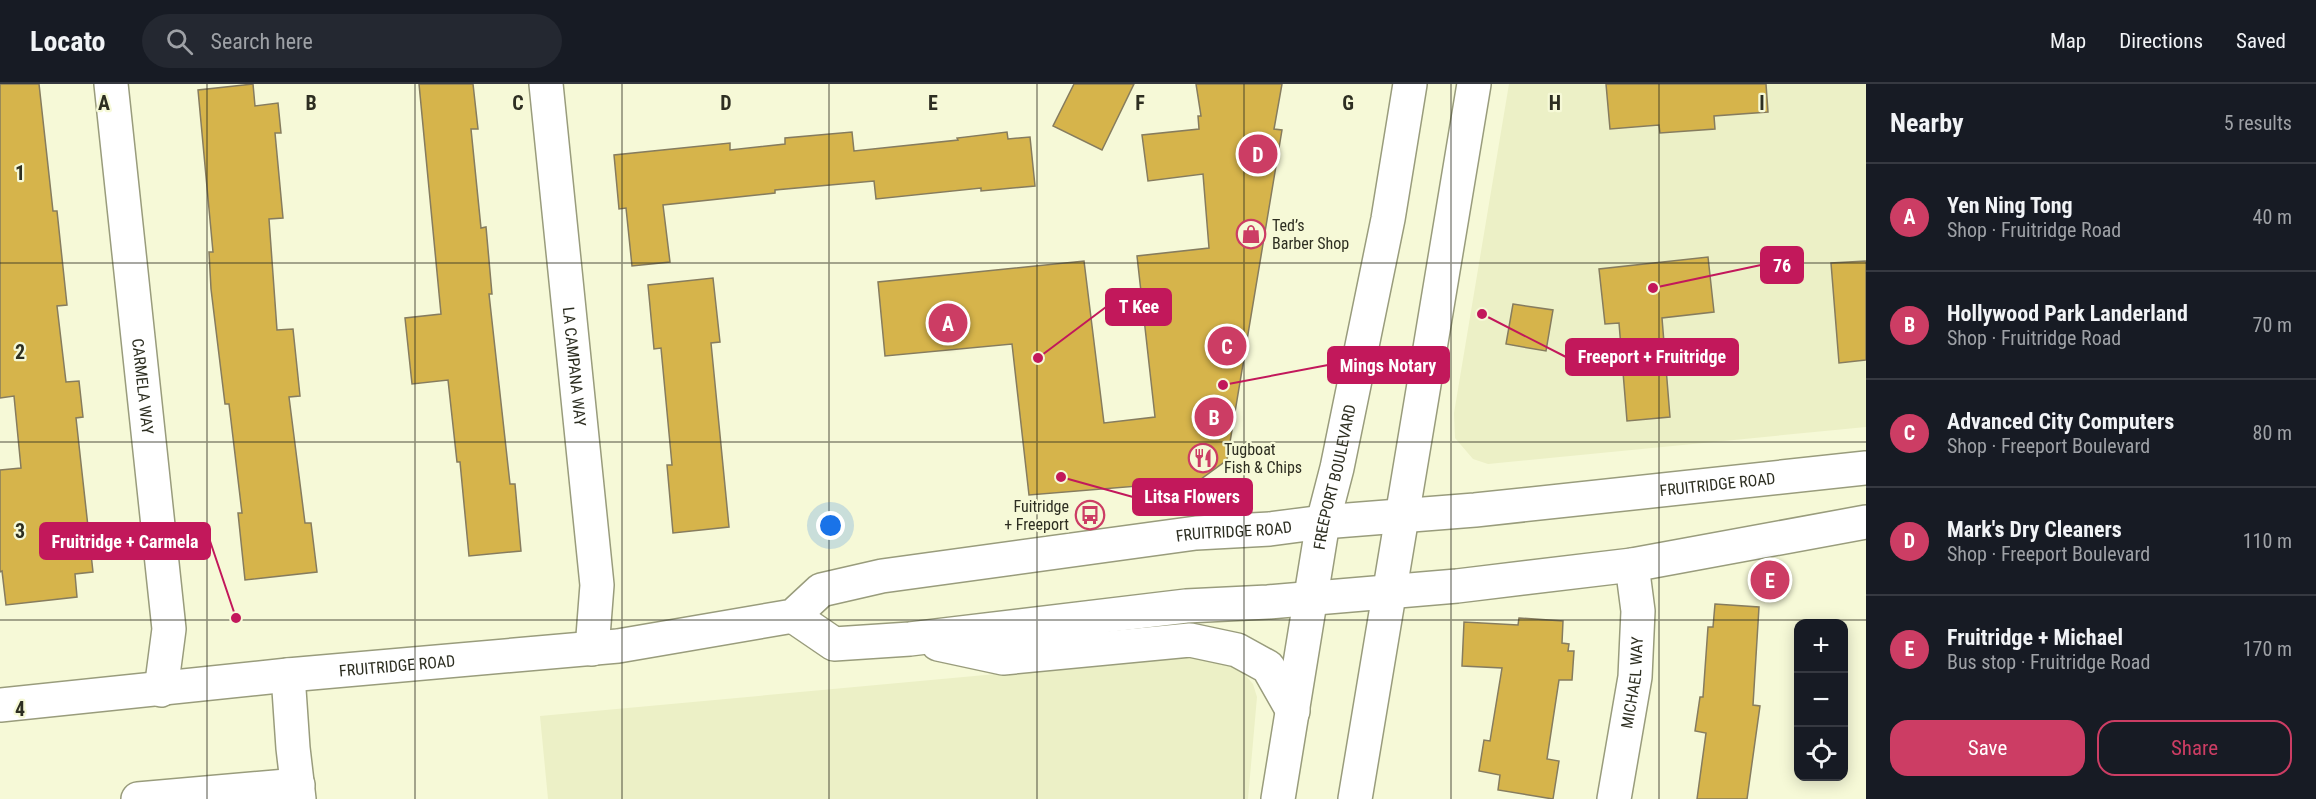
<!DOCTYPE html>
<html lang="en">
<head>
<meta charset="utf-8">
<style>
  :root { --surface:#171b24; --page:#242831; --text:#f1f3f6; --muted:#9ea1a6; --line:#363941; --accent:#cc3d64 }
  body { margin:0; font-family:"Roboto Condensed",sans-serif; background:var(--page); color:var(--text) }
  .controls { position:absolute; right:18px; bottom:18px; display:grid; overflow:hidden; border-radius:12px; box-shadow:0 3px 15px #0003 }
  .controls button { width:54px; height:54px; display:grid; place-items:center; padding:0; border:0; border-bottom:2px solid var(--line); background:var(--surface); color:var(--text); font:30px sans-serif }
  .you { position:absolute; left:831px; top:442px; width:21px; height:21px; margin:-15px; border:4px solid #fff; border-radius:50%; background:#1a73e8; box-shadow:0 0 0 9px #1a73e833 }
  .badge { display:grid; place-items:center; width:39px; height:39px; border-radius:50%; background:var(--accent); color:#fff; font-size:20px; font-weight:700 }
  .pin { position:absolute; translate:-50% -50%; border:3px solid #fff; box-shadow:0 2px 6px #0006 }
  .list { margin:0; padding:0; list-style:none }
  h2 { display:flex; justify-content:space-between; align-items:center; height:78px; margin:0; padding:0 24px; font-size:26px }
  h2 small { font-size:20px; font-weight:400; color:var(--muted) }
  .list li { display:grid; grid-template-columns:39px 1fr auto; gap:18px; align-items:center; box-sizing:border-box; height:108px; padding:0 24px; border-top:2px solid var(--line) }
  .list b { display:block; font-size:22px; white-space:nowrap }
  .list p { margin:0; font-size:20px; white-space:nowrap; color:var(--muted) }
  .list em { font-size:20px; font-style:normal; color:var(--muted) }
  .actions { display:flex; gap:12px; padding:18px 24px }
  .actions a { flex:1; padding:14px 0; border:2px solid var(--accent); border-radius:18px; text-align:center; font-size:21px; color:var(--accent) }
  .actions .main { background:var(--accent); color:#fff }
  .icon { flex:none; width:33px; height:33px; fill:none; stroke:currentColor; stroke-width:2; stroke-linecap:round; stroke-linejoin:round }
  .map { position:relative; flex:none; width:1866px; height:715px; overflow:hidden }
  header { display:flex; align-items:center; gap:36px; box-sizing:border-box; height:84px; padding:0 30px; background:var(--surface); border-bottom:2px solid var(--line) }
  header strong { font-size:28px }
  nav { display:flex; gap:33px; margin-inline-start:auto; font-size:21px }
  .search { width:420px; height:54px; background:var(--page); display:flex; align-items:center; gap:15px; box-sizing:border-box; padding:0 21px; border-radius:33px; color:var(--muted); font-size:22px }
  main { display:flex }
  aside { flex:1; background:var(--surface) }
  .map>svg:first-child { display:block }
  .built { fill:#ecf0c6 }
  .building { fill:#d6b44b; stroke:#867c5e; stroke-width:1.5 }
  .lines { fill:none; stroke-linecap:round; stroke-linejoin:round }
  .minor-casing { stroke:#999c7c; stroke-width:36 }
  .major-casing { stroke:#999c7c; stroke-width:36 }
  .minor { stroke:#fff; stroke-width:33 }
  .major { stroke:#fff; stroke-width:33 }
  .grid { fill:none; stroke:#2d2e21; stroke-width:1.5; stroke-opacity:0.55 }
  .labels { text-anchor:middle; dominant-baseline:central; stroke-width:4.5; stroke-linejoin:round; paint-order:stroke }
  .poi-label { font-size:16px; fill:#2d2e21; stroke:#f6f9d7; text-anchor:start }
  .street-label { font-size:16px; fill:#2d2e21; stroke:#f6f9d7 }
  .grid-label { font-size:20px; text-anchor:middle; font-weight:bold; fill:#2d2e21; stroke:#f6f9d7; stroke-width:4.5; stroke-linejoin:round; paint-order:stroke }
  .leader { fill:none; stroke:#c2185b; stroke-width:2 }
  .callout-dot { fill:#c2185b; stroke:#f6f9d7; stroke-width:2 }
  .callout { fill:#c2185b; stroke:#c2185b; stroke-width:2 }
  .callout-label { font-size:18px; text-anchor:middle; font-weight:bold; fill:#fff }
</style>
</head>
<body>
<header>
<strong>Locato</strong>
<div class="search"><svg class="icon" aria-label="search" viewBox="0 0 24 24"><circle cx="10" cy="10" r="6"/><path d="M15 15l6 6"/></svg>Search here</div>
<nav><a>Map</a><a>Directions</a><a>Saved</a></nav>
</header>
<main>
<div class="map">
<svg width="1866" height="715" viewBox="0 0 1866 715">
  <rect width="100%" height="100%" fill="#f6f9d7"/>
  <!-- built -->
  <path class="built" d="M1509 0H1866V343L1488 380 1473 375 1455 354 1454 329Z
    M1193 572 1214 573 1242 587 1253 600 1257 613 1248 715H548L540 632Z"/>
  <!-- building -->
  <path class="building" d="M0 0H39L53 127H57L67 221 57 222 66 298 79 297 83 333 76 334 93 488 75 490 77 513 6 521 2 487 0 488V386L21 384 14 312 0 314Z
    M253 0 255 22 278 19 281 49H275L283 134 269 135 277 246 293 245 300 312 289 313 305 439H311L317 488 245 496 238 429H242L229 320H225L211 205 209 168H213L198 6Z
    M419 0H473L478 45H471L481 144 486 143 492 210H489L510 400H515L521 467 469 472 460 378H457L448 296 412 300 405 234 441 230Z
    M1074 0H1134L1102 66 1053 42Z
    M1196 0H1282L1274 45 1282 46 1227 376 1190 403 1163 408 1162 400 1029 411 1012 260 885 272 878 198 1084 177 1104 339 1155 333 1137 172 1209 164 1203 90 1148 97 1142 51 1199 45 1198 32H1201Z
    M1606 0H1766L1768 28 1714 32 1715 45 1660 49 1659 41 1610 45Z
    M852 48 854 67 958 56 957 54 1007 48 1008 55 1030 53 1035 102 981 107V104L876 115 874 97 775 106V109L663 121 670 178 632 182 626 124 619 125 614 71 730 59V66L785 60V54Z
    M1708 173 1714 228 1662 234 1670 333 1627 337 1619 239 1605 240 1599 185Z
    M1866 177V276L1839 279 1831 179Z
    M713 194 720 258 711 259 729 443 673 449 667 381H672L661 264 654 265 648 201Z
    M1513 220 1553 226 1546 267 1506 260Z
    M1715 520 1759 523 1753 621 1760 622 1747 715H1697L1706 649 1695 647 1700 613H1703L1708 543H1713Z
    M1519 534 1563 537 1562 559 1569 560 1568 567H1574L1572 596H1559L1547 675 1559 677 1553 715 1498 706 1500 691 1479 687 1484 656 1490 657 1502 584 1462 582 1464 538 1518 541Z"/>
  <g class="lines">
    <!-- minor casing -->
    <g class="minor-casing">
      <g id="minor">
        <path id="s1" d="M111 0 169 545 161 606"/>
        <path id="s2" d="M546 0 597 501 592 565"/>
        <path d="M288 591 293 664 299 715"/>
        <path d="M138 715 298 701"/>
        <path id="s3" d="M1614 715 1635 593 1638 527 1632 481"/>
      </g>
    </g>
    <!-- major casing -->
    <g class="major-casing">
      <g id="major">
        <path d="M793 532 834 560 910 555 1186 522 1268 518 1457 502 1632 481 1866 438"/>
        <path d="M938 560 1003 574 1190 556 1237 566 1268 583 1293 627"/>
        <path id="s4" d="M0 621 288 591 618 562 793 532 821 506 882 492 1196 449 1270 445 1323 438 1475 426 1866 384"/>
        <path id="s5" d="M1278 715 1323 438 1337 384 1388 135 1410 0"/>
        <path d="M1355 715 1474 0"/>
      </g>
    </g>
    <!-- minor -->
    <use href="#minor" class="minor"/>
    <!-- major -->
    <use href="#major" class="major"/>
  </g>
  <!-- grid -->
  <path class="grid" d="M207 0V715M415 0V715M622 0V715M829 0V715M1037 0V715M1244 0V715M1451 0V715M1659 0V715M0 179H1866M0 358H1866M0 536H1866"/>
  <!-- icons -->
  <defs>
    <g id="shop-ring" transform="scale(1.5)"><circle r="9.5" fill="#f6f9d7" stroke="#cc3d64" stroke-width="1.5"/><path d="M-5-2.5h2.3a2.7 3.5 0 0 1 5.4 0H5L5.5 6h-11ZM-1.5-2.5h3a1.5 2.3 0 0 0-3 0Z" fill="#cc3d64"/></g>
    <g id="restaurant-ring" transform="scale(1.5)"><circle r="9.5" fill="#f6f9d7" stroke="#cc3d64" stroke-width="1.5"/><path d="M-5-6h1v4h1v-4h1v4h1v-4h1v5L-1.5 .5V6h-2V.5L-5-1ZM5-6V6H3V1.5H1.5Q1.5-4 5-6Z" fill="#cc3d64"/></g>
    <g id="bus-ring" transform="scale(1.5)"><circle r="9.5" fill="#f6f9d7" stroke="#cc3d64" stroke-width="1.5"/><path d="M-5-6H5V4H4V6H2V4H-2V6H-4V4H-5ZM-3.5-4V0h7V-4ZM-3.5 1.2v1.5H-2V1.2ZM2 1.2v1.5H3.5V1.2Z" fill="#cc3d64"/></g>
  </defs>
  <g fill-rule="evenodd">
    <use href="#shop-ring" x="1251" y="150"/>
    <use href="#restaurant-ring" x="1203" y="374"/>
    <use href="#bus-ring" x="1090" y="431"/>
  </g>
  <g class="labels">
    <!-- poi labels -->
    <g class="poi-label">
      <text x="1272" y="141">Ted’s<tspan x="1272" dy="18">Barber Shop</tspan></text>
      <text x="1224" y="365">Tugboat<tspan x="1224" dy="18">Fish &amp; Chips</tspan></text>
      <text x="1069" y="422" text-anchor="end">Fuitridge<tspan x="1069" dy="18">+ Freeport</tspan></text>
    </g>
    <!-- street labels -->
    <g class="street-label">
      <text stroke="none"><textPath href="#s2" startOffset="284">LA CAMPANA WAY</textPath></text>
      <text stroke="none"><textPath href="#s1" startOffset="304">CARMELA WAY</textPath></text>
      <text stroke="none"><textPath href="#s5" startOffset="327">FREEPORT BOULEVARD</textPath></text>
      <text stroke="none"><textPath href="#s4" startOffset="1740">FRUITRIDGE ROAD</textPath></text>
      <text stroke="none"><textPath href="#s4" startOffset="1254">FRUITRIDGE ROAD</textPath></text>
      <text stroke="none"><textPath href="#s4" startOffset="399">FRUITRIDGE ROAD</textPath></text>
      <text stroke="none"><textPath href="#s3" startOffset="118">MICHAEL WAY</textPath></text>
    </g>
  </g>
  <g class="grid-label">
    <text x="104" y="26">A</text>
    <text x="311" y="26">B</text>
    <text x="518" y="26">C</text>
    <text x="726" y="26">D</text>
    <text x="933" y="26">E</text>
    <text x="1140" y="26">F</text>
    <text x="1348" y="26">G</text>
    <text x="1555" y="26">H</text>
    <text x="1762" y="26">I</text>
    <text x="20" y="96">1</text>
    <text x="20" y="275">2</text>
    <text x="20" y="454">3</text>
    <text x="20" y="632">4</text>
  </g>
  <!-- callouts -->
  <path class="leader" d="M1653 204L1761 181M1038 274L1106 223M1482 230L1566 273M1223 301L1328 281M1061 393L1133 413M236 534L210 457"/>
  <g class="callout-dot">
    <circle cx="1653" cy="204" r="6"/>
    <circle cx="1038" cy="274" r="6"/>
    <circle cx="1482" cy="230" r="6"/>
    <circle cx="1223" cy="301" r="6"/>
    <circle cx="1061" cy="393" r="6"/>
    <circle cx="236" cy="534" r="6"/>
  </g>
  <g class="callout">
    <rect x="1761" y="163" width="42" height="36" rx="6"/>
    <rect x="1106" y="205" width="65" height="36" rx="6"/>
    <rect x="1566" y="255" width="172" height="36" rx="6"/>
    <rect x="1328" y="263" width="121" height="36" rx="6"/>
    <rect x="1133" y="395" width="119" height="36" rx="6"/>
    <rect x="40" y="439" width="170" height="36" rx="6"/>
  </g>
  <g class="callout-label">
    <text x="1782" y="188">76</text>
    <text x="1139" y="229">T Kee</text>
    <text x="1652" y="279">Freeport + Fruitridge</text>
    <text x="1388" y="288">Mings Notary</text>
    <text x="1192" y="419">Litsa Flowers</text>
    <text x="125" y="464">Fruitridge + Carmela</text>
  </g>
</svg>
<div class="controls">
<button>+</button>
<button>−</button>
<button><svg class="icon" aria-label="locate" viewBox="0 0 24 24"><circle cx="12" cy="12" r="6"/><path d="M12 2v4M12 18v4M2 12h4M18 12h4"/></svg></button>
</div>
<div class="you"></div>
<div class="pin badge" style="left:948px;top:239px">A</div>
<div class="pin badge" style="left:1214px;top:333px">B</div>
<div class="pin badge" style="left:1227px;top:262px">C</div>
<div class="pin badge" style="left:1258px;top:70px">D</div>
<div class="pin badge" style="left:1770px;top:496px">E</div>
</div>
<aside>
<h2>Nearby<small>5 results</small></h2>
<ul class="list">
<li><span class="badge">A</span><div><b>Yen Ning Tong</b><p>Shop · Fruitridge Road</p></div><em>40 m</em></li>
<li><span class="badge">B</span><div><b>Hollywood Park Landerland</b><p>Shop · Fruitridge Road</p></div><em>70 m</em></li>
<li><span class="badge">C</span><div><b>Advanced City Computers</b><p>Shop · Freeport Boulevard</p></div><em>80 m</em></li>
<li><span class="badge">D</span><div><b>Mark's Dry Cleaners</b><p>Shop · Freeport Boulevard</p></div><em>110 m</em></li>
<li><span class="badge">E</span><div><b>Fruitridge + Michael</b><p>Bus stop · Fruitridge Road</p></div><em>170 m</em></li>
</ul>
<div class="actions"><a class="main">Save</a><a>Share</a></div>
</aside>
</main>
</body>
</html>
